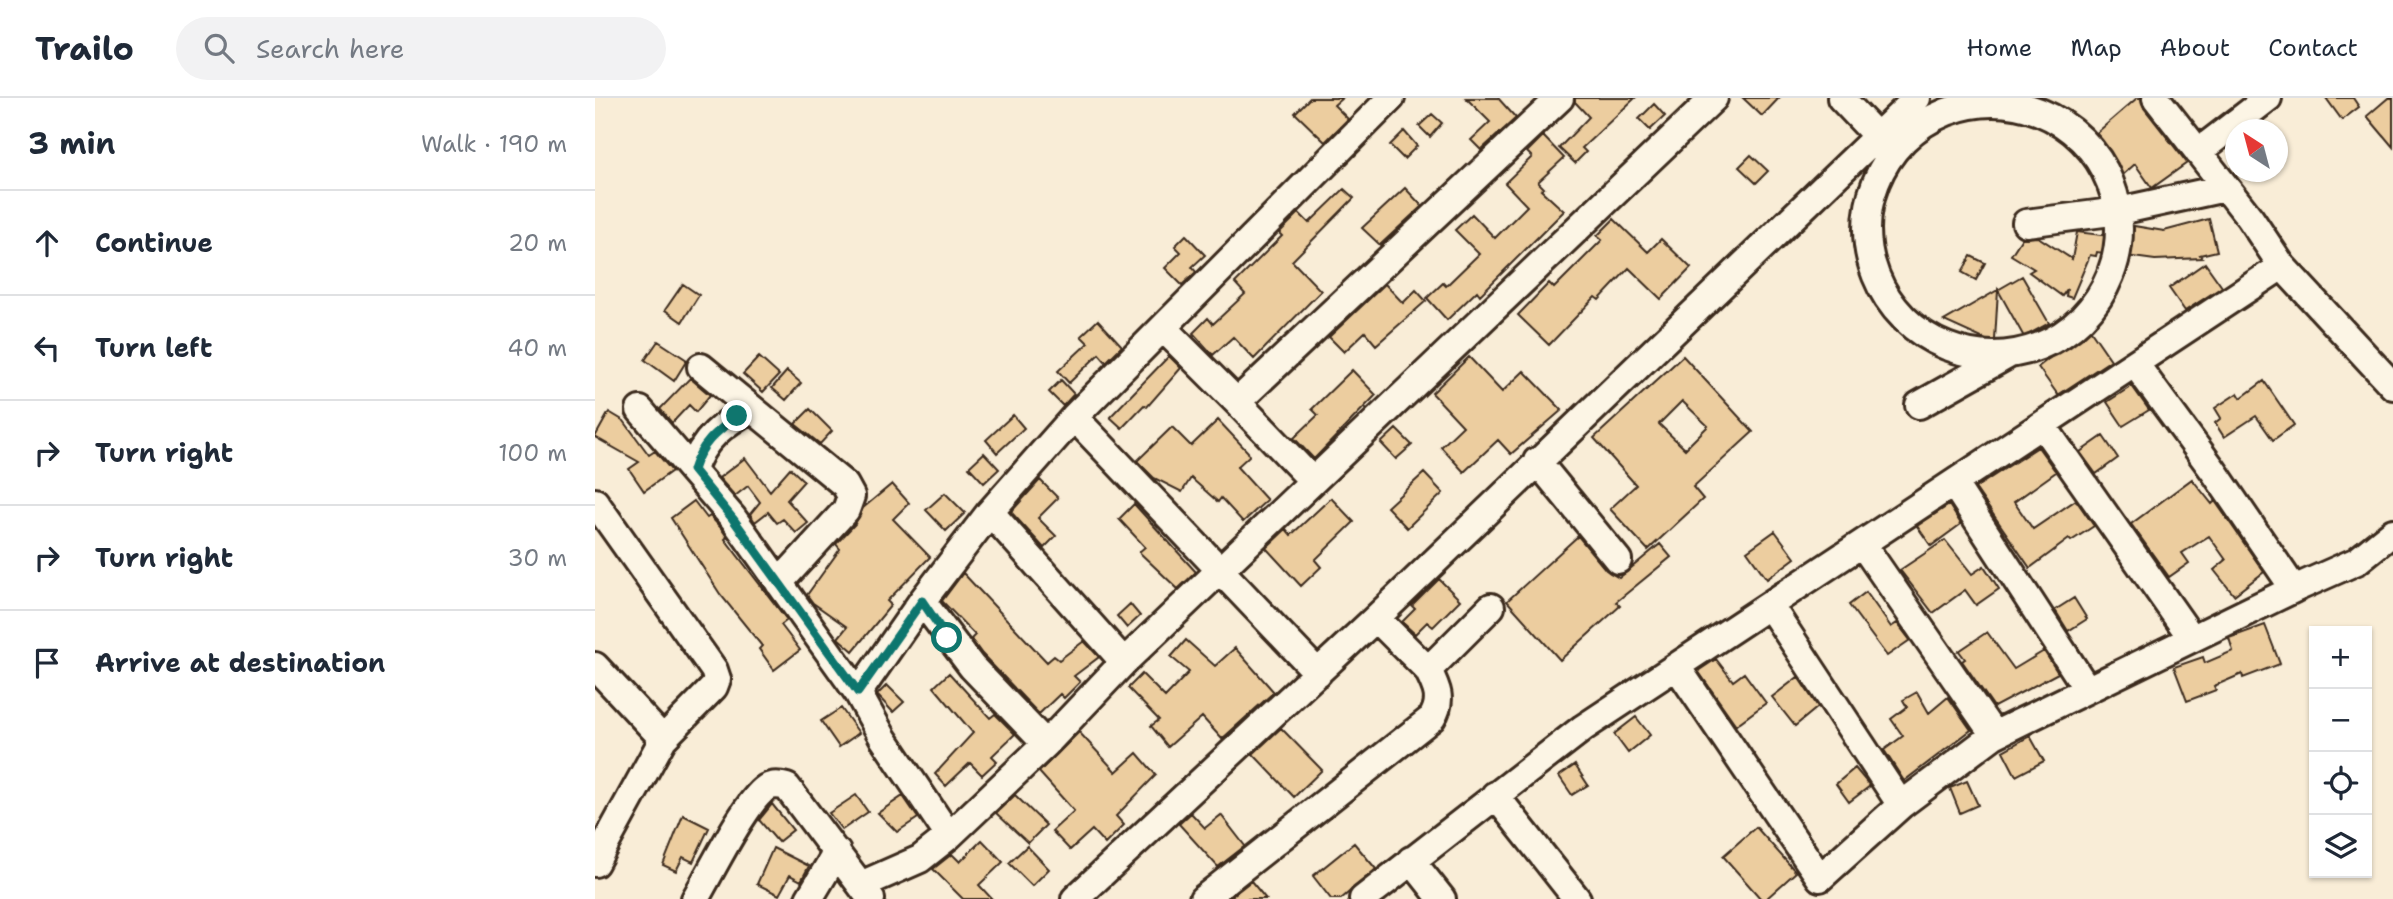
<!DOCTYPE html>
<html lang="en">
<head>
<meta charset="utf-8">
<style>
  :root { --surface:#fff; --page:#f2f2f3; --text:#1f2937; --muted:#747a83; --line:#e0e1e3 }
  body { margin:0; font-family:"Shantell Sans",sans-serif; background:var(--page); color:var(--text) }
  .controls { position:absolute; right:21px; bottom:21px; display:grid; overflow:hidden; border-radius:0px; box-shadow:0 2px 5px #0004 }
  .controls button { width:63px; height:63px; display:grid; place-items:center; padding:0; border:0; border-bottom:2px solid var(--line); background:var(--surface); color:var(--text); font:35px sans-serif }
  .compass { position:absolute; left:1630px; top:21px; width:63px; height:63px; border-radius:50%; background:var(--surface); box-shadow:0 2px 5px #0004; rotate:324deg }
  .stop { position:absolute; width:21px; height:21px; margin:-16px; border:5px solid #0f766e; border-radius:50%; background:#fff }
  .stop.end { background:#0f766e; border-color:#fff; box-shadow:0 2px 7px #0008 }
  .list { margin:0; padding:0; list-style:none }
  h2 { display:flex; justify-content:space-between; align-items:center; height:91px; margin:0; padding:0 28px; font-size:30px }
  h2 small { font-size:23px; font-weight:400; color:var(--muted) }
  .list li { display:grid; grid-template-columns:46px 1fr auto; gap:21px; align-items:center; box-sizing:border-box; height:105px; padding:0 28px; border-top:2px solid var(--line) }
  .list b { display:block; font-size:26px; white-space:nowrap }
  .list em { font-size:23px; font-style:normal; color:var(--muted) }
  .icon { flex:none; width:38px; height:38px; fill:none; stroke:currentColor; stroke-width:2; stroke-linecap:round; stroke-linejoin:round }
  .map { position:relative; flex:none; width:1798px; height:801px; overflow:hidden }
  header { display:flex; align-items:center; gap:42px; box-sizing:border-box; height:98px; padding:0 35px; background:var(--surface); border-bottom:2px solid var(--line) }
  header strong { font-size:33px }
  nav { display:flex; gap:38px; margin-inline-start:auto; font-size:24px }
  .search { width:490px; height:63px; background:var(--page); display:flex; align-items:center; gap:18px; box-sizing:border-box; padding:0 24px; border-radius:38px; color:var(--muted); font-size:26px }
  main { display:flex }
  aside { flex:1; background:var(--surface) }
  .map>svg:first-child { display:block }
  .building { fill:#eccd9f; stroke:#3b2a1e; stroke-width:2; fill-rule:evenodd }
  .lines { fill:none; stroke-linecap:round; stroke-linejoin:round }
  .minor-casing { stroke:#3b2a1e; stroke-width:32 }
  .minor { stroke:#fcf5e5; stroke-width:26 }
  .route { stroke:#0f766e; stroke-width:9 }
</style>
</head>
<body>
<header>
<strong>Trailo</strong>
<div class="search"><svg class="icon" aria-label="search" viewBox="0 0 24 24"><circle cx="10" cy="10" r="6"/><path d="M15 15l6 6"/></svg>Search here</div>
<nav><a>Home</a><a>Map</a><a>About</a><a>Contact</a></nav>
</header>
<main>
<aside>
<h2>3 min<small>Walk · 190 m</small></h2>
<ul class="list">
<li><svg class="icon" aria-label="ahead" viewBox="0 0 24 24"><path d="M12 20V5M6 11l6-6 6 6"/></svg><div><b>Continue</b></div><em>20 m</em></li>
<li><svg class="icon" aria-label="left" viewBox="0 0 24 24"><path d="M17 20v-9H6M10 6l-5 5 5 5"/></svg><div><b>Turn left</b></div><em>40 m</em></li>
<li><svg class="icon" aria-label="right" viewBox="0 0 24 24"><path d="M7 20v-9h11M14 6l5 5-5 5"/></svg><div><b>Turn right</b></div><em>100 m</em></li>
<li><svg class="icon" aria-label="right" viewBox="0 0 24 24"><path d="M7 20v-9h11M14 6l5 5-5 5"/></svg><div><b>Turn right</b></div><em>30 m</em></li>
<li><svg class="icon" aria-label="arrive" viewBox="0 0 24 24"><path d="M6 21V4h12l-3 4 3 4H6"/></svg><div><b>Arrive at destination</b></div></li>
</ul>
</aside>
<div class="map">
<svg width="1798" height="801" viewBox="0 0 1798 801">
  <rect width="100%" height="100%" fill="#f9edd7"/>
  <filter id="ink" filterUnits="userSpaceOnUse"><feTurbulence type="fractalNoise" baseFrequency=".0143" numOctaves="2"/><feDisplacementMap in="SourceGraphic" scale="14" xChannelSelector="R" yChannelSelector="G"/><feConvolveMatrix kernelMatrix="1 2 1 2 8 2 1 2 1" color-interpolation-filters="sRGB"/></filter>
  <g filter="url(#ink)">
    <!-- building -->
    <path class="building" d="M715 0H747L739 7 753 21 730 44 700 15Z
      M871 0H903L921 20 886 52 876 42 895 24Z
      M980 0H1040L987 50 991 54 980 65 964 50 994 19 980 4Z
      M1148 0H1184L1167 18Z
      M1542 0H1546L1549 10 1592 65 1557 90 1540 66 1521 83 1506 66 1515 59 1498 38Z
      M1731 0H1758L1764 9 1747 22Z
      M1793 0H1798V49L1772 18Z
      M1059 6 1070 18 1055 32 1044 21Z
      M837 16 847 25 835 39 824 28Z
      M809 33 822 48 809 61 795 47Z
      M948 38 969 60 943 84 949 90 946 92 969 113 885 197 882 193 852 222 832 200 848 185 851 188 884 156 860 132 877 116 900 140 932 108 910 85 937 59 932 54Z
      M1156 57 1173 73 1161 85 1144 69Z
      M810 90 827 108 785 147 767 130Z
      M749 91 759 100 697 163 726 193 659 261 638 239 618 257 598 235 613 220 618 226 650 196 640 185 687 138 684 135 704 115 714 125Z
      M1019 121 1053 154 1066 141 1096 170 1066 201 1034 170 1004 202 1000 199 954 247 923 217 954 185 959 190 1007 142 1002 138Z
      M1614 121 1622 153 1605 157 1607 160 1560 162 1502 154 1501 158 1495 157 1477 200 1471 198 1472 191 1467 198 1434 174 1439 171 1416 157 1427 140 1443 139 1477 161 1482 134 1531 140 1533 127 1569 133Z
      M591 137 610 157 597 169 601 174 587 187 570 170 586 154 580 148Z
      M1376 158 1390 165 1381 182 1367 174Z
      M1610 165 1627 189 1590 213 1574 190Z
      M1427 178 1454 225 1429 239 1403 192 1400 242H1391L1349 223Z
      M88 186 104 197 87 224 70 212Z
      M790 186 808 205 821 192 831 203 781 247 770 234 749 254 734 239Z
      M503 222 527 248 511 264 504 256 474 285 463 273 493 245 486 238Z
      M1494 230 1516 262 1463 297 1443 269Z
      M63 243 92 262 79 283 50 262Z
      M574 258 586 270 552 309 549 307 527 330 515 319Z
      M1088 258 1158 334 1098 389 1108 401 1053 452 1015 411 1041 387 999 340ZM1087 303 1113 328 1090 351 1064 326Z
      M164 259 184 277 168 294 148 276Z
      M874 259 907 294 929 273 967 312 916 356 903 342 869 374 846 349 868 328 837 295Z
      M757 272 781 297 719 361 699 340 723 317 717 311Z
      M192 273 206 285 191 302 177 290Z
      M95 280 115 297 101 314 94 307 77 325 65 311Z
      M466 282 479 296 468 308 454 294Z
      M1669 283 1699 327 1678 342 1661 318 1629 339 1620 325 1626 320 1620 310 1643 295 1646 300Z
      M1537 288 1554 312 1528 328 1512 304Z
      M215 311 237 333 225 346 200 326Z
      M14 314 29 323 54 357 60 353 77 373 49 393 34 371 44 364 0 339Z
      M418 317 429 330 402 355 391 342Z
      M623 322 653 354 654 358 642 369 672 402 648 424 626 400 623 404 596 380 587 394 559 380 542 363 577 329 596 348Z
      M801 331 817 347 801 361 786 345Z
      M1508 338 1523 360 1501 376 1485 354Z
      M1443 349 1461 374 1419 404 1438 431 1481 402 1499 428 1476 443 1474 441 1435 470 1380 390Z
      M389 355 404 371 389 385 374 369Z
      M150 360 175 393 195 370 209 383 192 402 213 425 201 435 188 421 182 425 173 414 160 424 155 416 165 404 153 388 140 398 124 380Z
      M829 375 848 395 812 430 792 409Z
      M1597 381 1617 406 1620 403 1669 474 1639 497 1619 472 1631 462 1614 438 1587 455 1594 465 1574 479 1536 426Z
      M445 382 463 400 443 420 461 438 449 450 416 414Z
      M297 386 314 405 298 421 335 459 292 503 296 507 258 553 243 540 252 529 218 505 212 497 245 451 241 446 260 426 268 410Z
      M350 395 370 415 351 433 331 412Z
      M736 400 759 424 720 462 726 469 706 488 671 450 691 431 696 437Z
      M99 403 112 420 115 418 126 430 132 439 130 441 192 522 186 527 205 552 179 572 164 551 167 548 125 496 76 420Z
      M539 406 601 474 583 491 544 454 550 449 524 421Z
      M1354 407 1366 426 1336 448 1322 428Z
      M1180 433 1200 460 1172 481 1152 453Z
      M983 438 1011 472 1024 480 1065 446 1076 459 1021 504 1025 508 965 562 912 503Z
      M1350 442 1377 476 1389 468 1404 491 1381 507 1370 492 1338 515 1305 472Z
      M368 475 452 564 459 558 464 562 489 543 504 559 479 578 485 584 469 600 465 596 444 616 387 556 376 541 380 537 347 503Z
      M844 481 865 502 838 529 832 524 820 536 807 524 820 511 817 508Z
      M1271 494 1296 529 1302 525 1315 542 1292 558 1254 507Z
      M1479 500 1492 521 1473 533 1460 512Z
      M535 506 545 518 532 530 522 518Z
      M1670 527 1685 566 1648 580 1647 576 1619 588 1621 592 1592 603 1579 569 1608 559 1610 565 1638 553 1634 540Z
      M1392 534 1419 571 1449 553 1463 575 1399 609 1367 563 1370 561 1364 553Z
      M591 542 620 568 640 550 679 594 627 641 607 619 573 649 556 628 564 622 533 590 547 576 570 599 594 574 576 559Z
      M1121 561 1138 583 1149 575 1171 605 1141 627 1103 573Z
      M354 575 395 620 400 616 420 636 397 658 402 663 387 677 375 665 351 688 340 676 378 635 339 589Z
      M1203 579 1223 609 1200 628 1177 599Z
      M292 587 309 604 298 614 282 597Z
      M1322 594 1334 615 1353 599 1376 632 1309 683 1289 652 1308 638 1296 621 1312 609 1308 602Z
      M246 610 264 635 244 649 226 623Z
      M1041 619 1055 637 1033 655 1019 636Z
      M686 630 727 672 699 699 658 656Z
      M484 634 521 674 542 655 561 677 521 718 529 727 510 746 497 732 475 752 457 733 479 713 444 674Z
      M1435 638 1449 663 1421 678 1408 653Z
      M980 667 993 687 977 697 964 678Z
      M1260 670 1275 688 1254 704 1241 686Z
      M1372 683 1383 707 1365 715 1355 690Z
      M261 697 273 714 247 732 234 715Z
      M420 697 451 727 433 745 401 715Z
      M308 698 323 720 302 734 283 715Z
      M177 706 198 732 183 744 164 722Z
      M596 715 610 730 626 717 650 748 623 769 584 726Z
      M88 717 114 730 98 764 88 759 81 773 68 767Z
      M1161 729 1201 774 1171 801H1166L1128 758Z
      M387 742 408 764 384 787 397 801H368L338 771 357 756 365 764Z
      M759 745 781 771 746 801H736L718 778Z
      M432 748 454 771 437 788 414 765Z
      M178 750 214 768 206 783 195 777 184 797 162 786Z
      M656 783 671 801H633Z"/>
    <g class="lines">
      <!-- minor casing -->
      <g class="minor-casing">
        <path id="minor" d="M1246 0 1282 38
          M1272 131a126 126 0 1 1 252 0a126 126 0 1 1-252 0Z
          M1603 54 1673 0
          M1431 125 1524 113 1630 90
          M1687 168 1798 288
          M569 231 642 304 965 0
          M106 269 250 387 256 398 251 412 184 485
          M642 304 718 383
          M1324 307 1413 257
          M45 312 138 420 263 595 288 640 354 738 451 646 529 564 1119 0
          M479 319 723 575
          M1448 328 1596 539
          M942 363 1023 462
          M98 372C107 341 129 326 156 310
          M1359 386 1492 591
          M0 404 119 572 122 581 119 589 68 641 0 765
          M395 414 529 564
          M1268 447 1399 637
          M1699 491 1762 463 1798 434
          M327 503 377 569 451 646
          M781 520 833 572
          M0 568 68 641
          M1082 569 1225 780 1306 707 1175 508
          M263 595 327 503 395 414 479 319 796 0
          M900 697 982 801
          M1306 707 1399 637 1699 491 1618 372 1541 267
          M816 762 847 801
          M266 787 325 761 354 738
          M100 801C115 776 150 704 171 690 179 686 184 687 192 689L276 801
          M214 801 242 754
          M480 801 781 520 1322 0
          M608 801 837 620C848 602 842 590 833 572L896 509
          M768 801 988 630 1687 168 1655 120 1561 0"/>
      </g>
      <!-- minor -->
      <use href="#minor" class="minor"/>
    </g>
  </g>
  <g class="lines" filter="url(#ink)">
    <!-- route -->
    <path class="route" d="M142 318C120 335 106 346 98 372L138 421 263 594 327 503 352 540"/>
  </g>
</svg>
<div class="controls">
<button>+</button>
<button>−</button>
<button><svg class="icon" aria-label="locate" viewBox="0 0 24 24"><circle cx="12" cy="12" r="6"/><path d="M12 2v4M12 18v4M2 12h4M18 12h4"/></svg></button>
<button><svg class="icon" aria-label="layers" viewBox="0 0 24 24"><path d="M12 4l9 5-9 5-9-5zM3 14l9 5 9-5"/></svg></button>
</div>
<svg class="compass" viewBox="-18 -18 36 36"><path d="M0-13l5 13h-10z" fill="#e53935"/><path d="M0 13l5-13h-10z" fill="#747a83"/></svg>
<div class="stop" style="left:352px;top:540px"></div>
<div class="stop end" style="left:142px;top:318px"></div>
</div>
</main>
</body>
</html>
